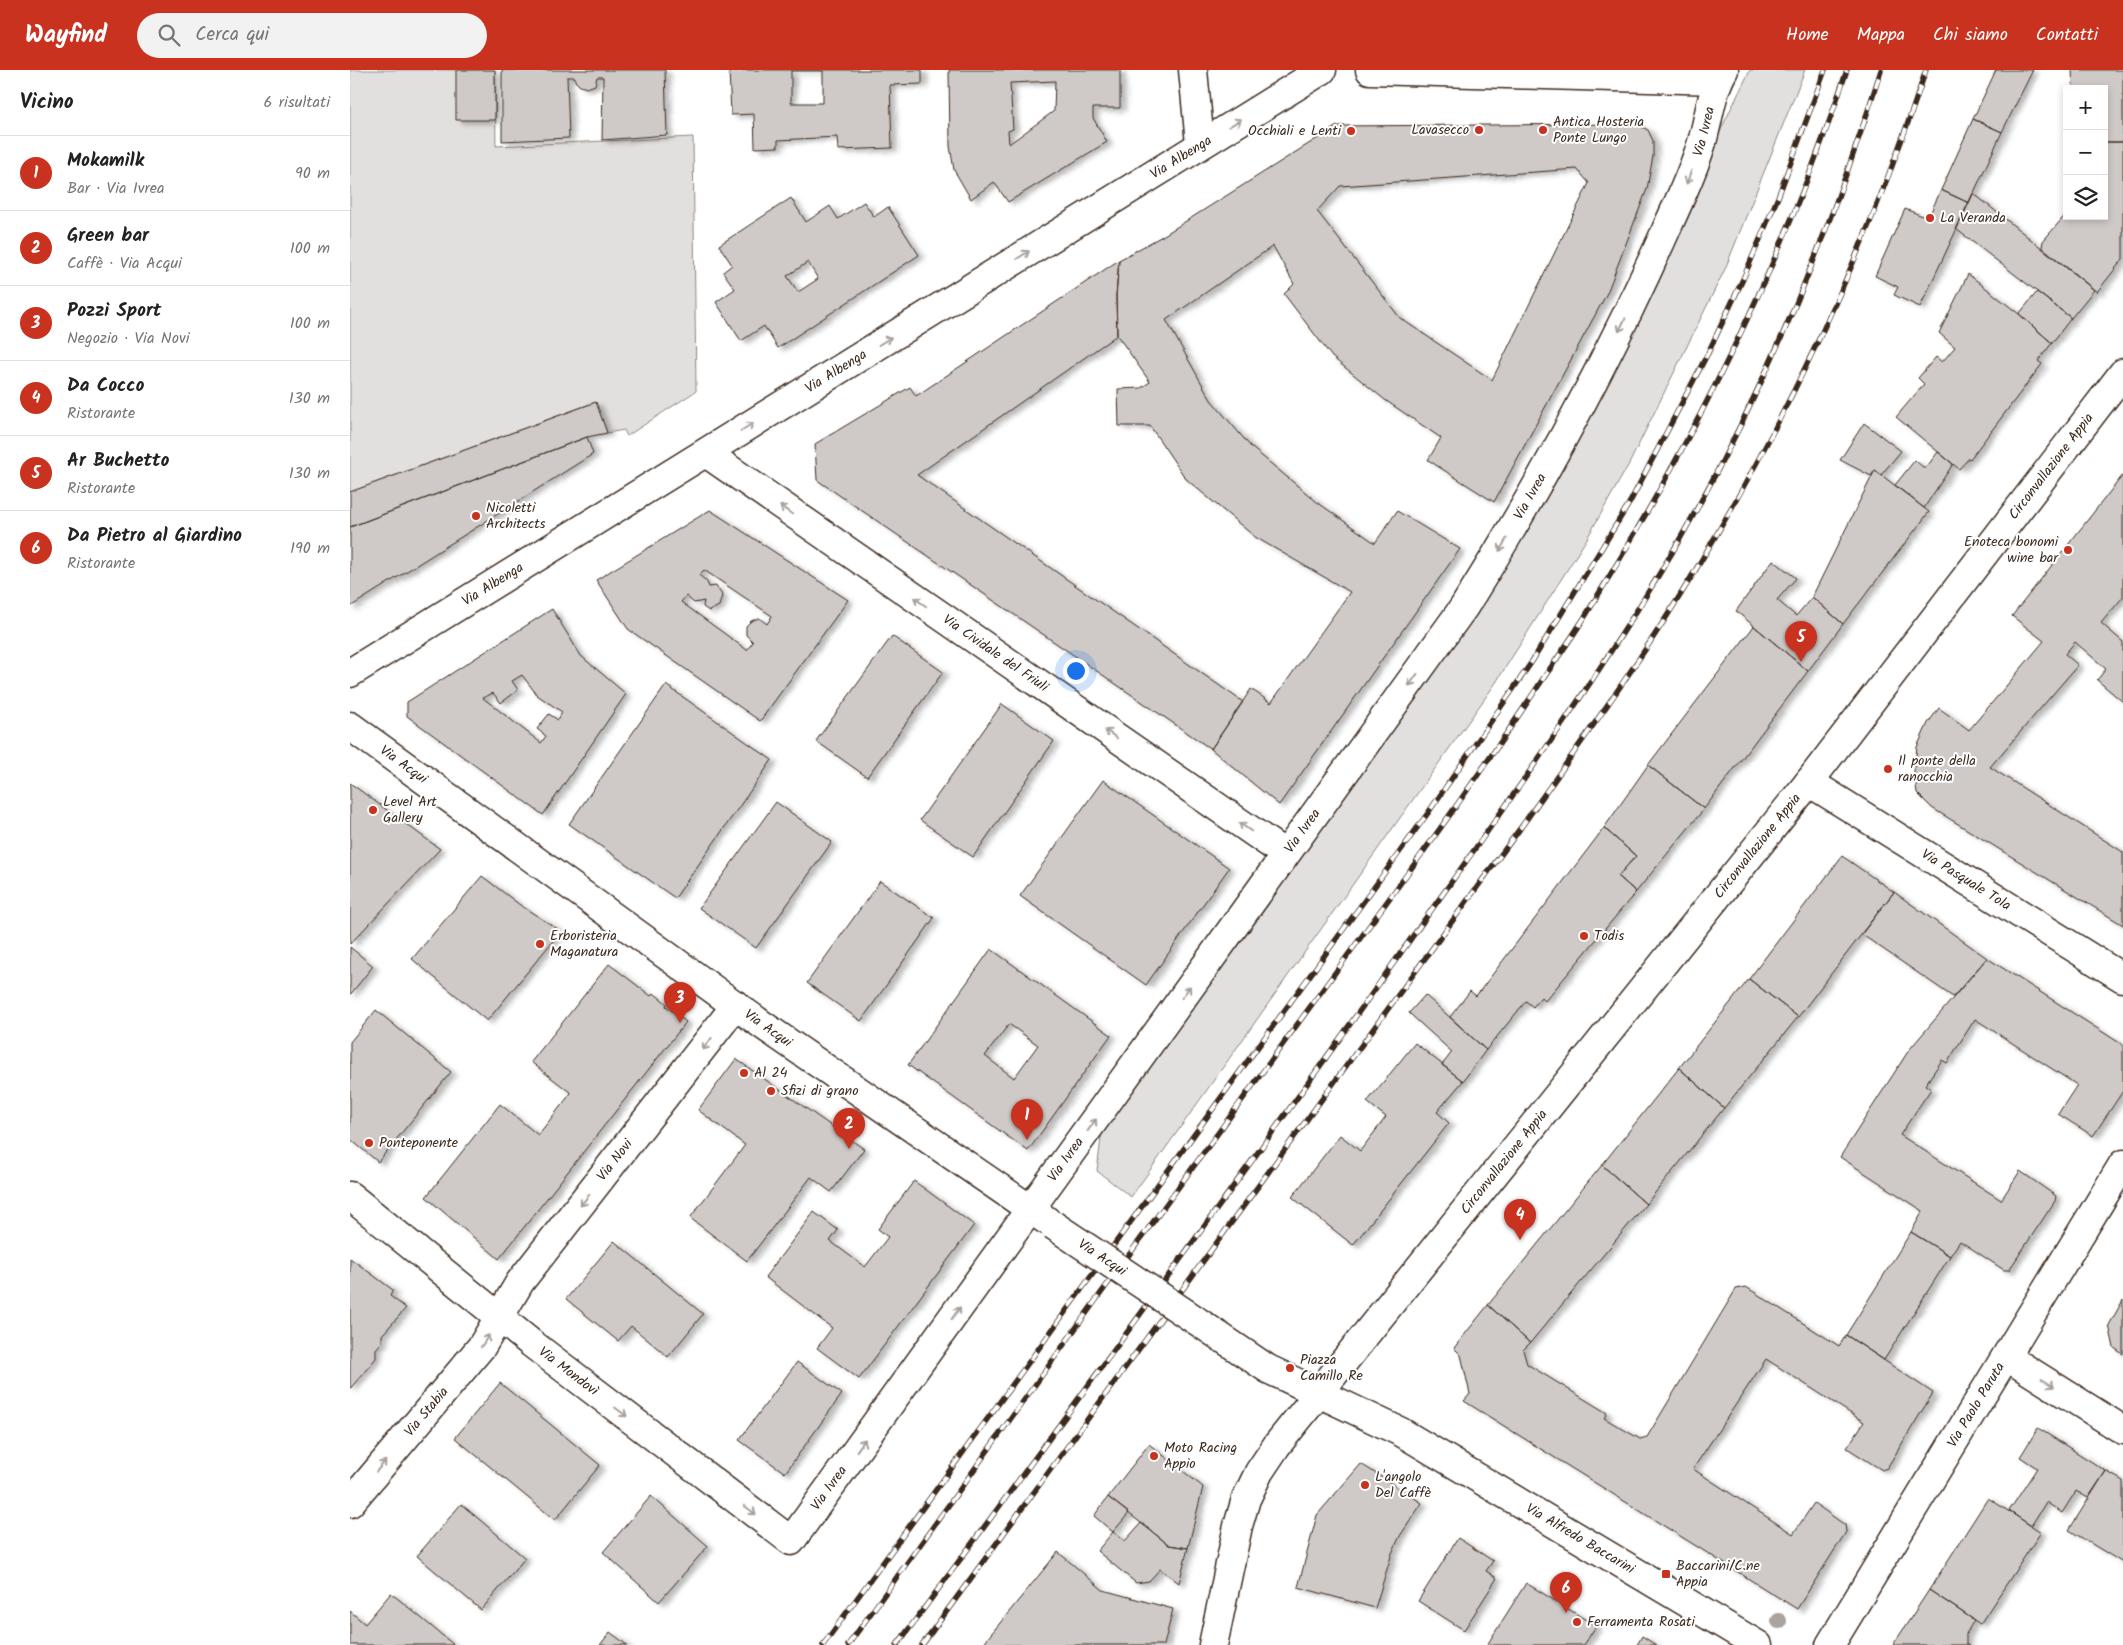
<!DOCTYPE html>
<html lang="it">
<head>
<meta charset="utf-8">
<style>
  :root { --surface:#fff; --page:#f2f2f2; --text:#222; --muted:#767676; --line:#e0e0e0; --accent:#c8321e }
  body { margin:0; font-family:Kalam,sans-serif; background:var(--page); color:var(--text) }
  .controls { position:absolute; right:15px; top:15px; display:grid; overflow:hidden; border-radius:0px; box-shadow:0 2px 8px #0003 }
  .controls button { width:45px; height:45px; display:grid; place-items:center; padding:0; border:0; border-bottom:1px solid var(--line); background:var(--surface); color:var(--text); font:25px sans-serif }
  .you { position:absolute; left:725px; top:600px; width:18px; height:18px; margin:-12px; border:4px solid #fff; border-radius:50%; background:#1a73e8; box-shadow:0 0 0 8px #1a73e833 }
  .badge { display:grid; place-items:center; width:32px; height:32px; border-radius:50%; background:var(--accent); color:#fff; font-size:16px; font-weight:700 }
  .pin { position:absolute; translate:-50% -41px; filter:drop-shadow(0 1px 2px #0008) }
  .pin::after { content:''; position:absolute; top:26px; width:18px; height:15px; background:inherit; clip-path:polygon(0 0,100% 0,50% 100%) }
  .list { margin:0; padding:0; list-style:none }
  h2 { display:flex; justify-content:space-between; align-items:center; height:65px; margin:0; padding:0 20px; font-size:21px }
  h2 small { font-size:16px; font-weight:400; color:var(--muted) }
  .list li { display:grid; grid-template-columns:32px 1fr auto; gap:15px; align-items:center; box-sizing:border-box; height:75px; padding:0 20px; border-top:1px solid var(--line) }
  .list b { display:block; font-size:19px; white-space:nowrap }
  .list p { margin:0; font-size:16px; white-space:nowrap; color:var(--muted) }
  .list em { font-size:16px; font-style:normal; color:var(--muted) }
  .icon { flex:none; width:28px; height:28px; fill:none; stroke:currentColor; stroke-width:2; stroke-linecap:round; stroke-linejoin:round }
  .map { position:relative; flex:none; width:1773px; height:1575px; overflow:hidden }
  header { display:flex; align-items:center; gap:30px; box-sizing:border-box; height:70px; padding:0 25px; background:var(--accent); color:#fff }
  header strong { font-size:24px }
  nav { display:flex; gap:28px; margin-inline-start:auto; font-size:18px }
  .search { width:350px; height:45px; background:var(--page); display:flex; align-items:center; gap:12px; box-sizing:border-box; padding:0 18px; border-radius:28px; color:var(--muted); font-size:19px }
  main { display:flex }
  aside { flex:1; background:var(--surface) }
  .map>svg:first-child { display:block }
  .green { fill:#e2e0de; stroke:#8e857e }
  .building { fill:#cfcac7; stroke:#3b2a1e; fill-rule:evenodd; filter:url(#shadow) }
  .lines { fill:none; stroke-linecap:round; stroke-linejoin:round }
  .street-casing { stroke:#3b2a1e; stroke-width:31 }
  .secondary-casing { stroke:#3b2a1e; stroke-width:31 }
  .street { stroke:#fff; stroke-width:28 }
  .secondary { stroke:#fff; stroke-width:28 }
  .rail-casing { stroke:#3b2a1e; stroke-width:5.5 }
  .rail { stroke:#fff; stroke-width:4; stroke-dasharray:11; stroke-linecap:butt }
  .street-bridge-casing { stroke:#3b2a1e; stroke-width:31; stroke-linecap:butt }
  .street-bridge { stroke:#fff; stroke-width:28 }
  .tree { fill:#aaa39e }
  .oneway { stroke:#a79f9a }
  .poi-dot { fill:#c8321e; stroke:#fff; stroke-width:2 }
  .labels { text-anchor:middle; dominant-baseline:central; stroke-width:4; stroke-linejoin:round; paint-order:stroke }
  .poi-label { font-size:14px; fill:#3b2a1e; stroke:#fff; text-anchor:start }
  .street-label { font-size:14px; fill:#3b2a1e; stroke:#fff }
</style>
</head>
<body>
<header>
<strong>Wayfind</strong>
<div class="search"><svg class="icon" aria-label="search" viewBox="0 0 24 24"><circle cx="10" cy="10" r="6"/><path d="M15 15l6 6"/></svg>Cerca qui</div>
<nav><a>Home</a><a>Mappa</a><a>Chi siamo</a><a>Contatti</a></nav>
</header>
<main>
<aside>
<h2>Vicino<small>6 risultati</small></h2>
<ul class="list">
<li><span class="badge">1</span><div><b>Mokamilk</b><p>Bar · Via Ivrea</p></div><em>90 m</em></li>
<li><span class="badge">2</span><div><b>Green bar</b><p>Caffè · Via Acqui</p></div><em>100 m</em></li>
<li><span class="badge">3</span><div><b>Pozzi Sport</b><p>Negozio · Via Novi</p></div><em>100 m</em></li>
<li><span class="badge">4</span><div><b>Da Cocco</b><p>Ristorante</p></div><em>130 m</em></li>
<li><span class="badge">5</span><div><b>Ar Buchetto</b><p>Ristorante</p></div><em>130 m</em></li>
<li><span class="badge">6</span><div><b>Da Pietro al Giardino</b><p>Ristorante</p></div><em>190 m</em></li>
</ul>
</aside>
<div class="map">
<svg width="1773" height="1575" viewBox="0 0 1773 1575">
  <defs>
    <filter id="shadow"><feDropShadow dx="5.5" dy="3" stdDeviation="2.5" flood-color="#0004"/></filter>
  </defs>
  <rect width="100%" height="100%" fill="#fff"/>
  <filter id="ink" filterUnits="userSpaceOnUse"><feTurbulence type="fractalNoise" baseFrequency=".02" numOctaves="2"/><feDisplacementMap in="SourceGraphic" scale="10" xChannelSelector="R" yChannelSelector="G"/><feConvolveMatrix kernelMatrix="1 2 1 2 8 2 1 2 1" color-interpolation-filters="sRGB"/></filter>
  <g filter="url(#ink)">
    <!-- green -->
    <path class="green" d="M0 0H145L146 76 343 67 346 321 277 366 274 360 257 363 245 332 0 422Z
      M1400 0H1455L1375 199 1279 394 1236 470 1145 614 781 1127 747 1101 752 1060 1272 284 1374 53Z"/>
    <!-- building -->
    <path class="building" d="M106 0H145V50H106Z
      M152 0H315L317 65 252 70 253 7H247L245 15 237 18 230 16 225 11V7H217L219 68 152 71Z
      M379 0H572V14L540 15 542 78 488 80 487 67 428 70V77L405 78 404 44 381 45ZM441 1H473V33H441Z
      M599 0H770V38H743V48L757 72 658 132 644 112 621 129 604 100 600 76ZM705 11 704 41 659 74 658 61 663 59 660 13Z
      M1646 0H1683L1652 62 1623 49Z
      M1722 0H1773V72H1754V19H1723Z
      M1623 49 1652 62 1619 133 1591 120Z
      M1282 54 1288 55 1298 60 1303 71V86L1297 119 1257 223 1144 432 1078 390 1091 368 1035 330 982 287 934 224 944 214 923 176 816 250 861 330 901 377 967 432 1025 473 1047 441 1110 479 929 735 861 679 901 619 921 633 1000 522 905 467 836 409 800 356H769L768 319 791 318 800 312 767 265 766 226 769 190 814 165 987 56ZM1227 99 1239 113 1142 310 1050 248 967 141 990 116Z
      M1754 72H1773V189L1747 222 1692 177 1693 171 1717 143V146H1754Z
      M1591 120 1619 133 1570 237 1544 225 1548 217 1525 206 1555 139 1578 148Z
      M1623 123 1744 220 1721 248 1606 159Z
      M441 128 456 152 480 136 488 149 514 132 524 147 538 137 569 185 428 278 414 256 391 271 366 232 385 219 373 202 382 195 369 175ZM458 192 468 209 448 222 437 206Z
      M769 190 766 226 767 265 567 405 893 632 861 679 467 410 465 374 560 317 566 326Z
      M1618 204 1669 244 1702 273 1688 291 1692 294 1620 389 1619 388 1609 399 1546 347 1574 314 1568 308 1586 287 1592 292 1605 277 1589 263Z
      M1687 222 1721 248 1702 273 1669 244Z
      M246 332 257 363 237 367 0 457V422Z
      M1514 353 1551 381 1531 405 1525 400 1521 406 1490 390Z
      M237 367 243 384 0 537V457Z
      M1588 382 1603 394 1574 438 1545 415 1565 390 1575 399Z
      M1525 400 1579 442 1493 554 1462 527Z
      M1773 405V527L1751 553 1773 572V632L1747 610 1756 599 1725 572 1715 584 1728 595 1640 697 1773 782V855L1582 738 1567 723 1564 700 1567 677 1578 653 1589 638 1619 660 1694 571 1662 546Z
      M360 440 498 530 410 651 278 559 246 510ZM354 500 422 546 417 554 409 548 401 551 396 556V565L403 572 397 580 331 532 336 526 344 533 354 531 353 537 359 541 369 536 372 525 366 516 359 517 357 512 349 505Z
      M1423 490 1446 508 1427 530 1446 546 1462 527 1493 554 1458 601 1386 541Z
      M202 539 231 586 276 624 193 745 57 646V632ZM172 605 187 625 212 642 208 650 199 644 187 659 196 666 191 673 133 628 143 623 151 633 168 620 162 611Z
      M1404 556 1458 601 1354 739 1298 695Z
      M542 566 593 602 517 707 466 671Z
      M316 615 422 690 325 828 219 754Z
      M652 634 704 671 623 787 570 750Z
      M1298 695 1354 739 1286 822 1268 806 1286 786 1254 758Z
      M753 710 879 798 796 915 670 826Z
      M0 713 90 779 0 874Z
      M426 732 482 772 406 878 349 838Z
      M1254 758 1286 786 1268 806 1286 822 1195 931 1191 927 1183 937 1176 931 1136 980 1100 947 1120 921 1126 926Z
      M1492 786 1544 822 1448 947 1399 909Z
      M132 806 170 835 211 861 137 951 62 889Z
      M530 811 584 848 511 951 457 913Z
      M1544 822 1637 888 1603 927 1511 864Z
      M0 877 23 896 0 925Z
      M641 879 761 965 678 1081 558 995ZM659 954 688 975 664 1008 635 986Z
      M1637 888 1773 975V1021L1743 1066 1708 1044 1727 1015 1625 949 1597 993 1592 990 1575 1015 1581 1019 1550 1065 1651 1130 1670 1101 1706 1126 1705 1131 1659 1200H1654L1610 1171 1600 1186 1561 1162 1573 1141 1490 1087 1559 980Z
      M259 894 301 926 304 923 317 934 316 936 336 952 149 1189 76 1127 150 1034 188 1065 221 1023 181 992Z
      M1399 909 1448 947 1374 1038 1329 998Z
      M1075 925 1136 980 1113 1011 1092 995 1102 982 1059 943Z
      M26 940 101 1002 28 1092 0 1069V972Z
      M1065 973 1113 1011 1087 1042 1099 1053 1003 1175 942 1127 990 1065 1010 1081 1036 1047 1017 1032Z
      M386 989 514 1079 481 1122 461 1107 397 1191 340 1148 395 1075 348 1040Z
      M1329 998 1374 1038 1296 1134 1252 1095Z
      M1252 1095 1296 1134 1180 1273 1138 1235Z
      M564 1111 624 1155 509 1309 467 1278 482 1258 415 1207 464 1142 488 1160 480 1171 515 1197 538 1167 528 1159Z
      M1561 1162 1600 1186 1534 1290 1496 1265Z
      M264 1171 353 1244 318 1287 281 1256 268 1271 216 1229Z
      M0 1188 43 1220 40 1226 56 1238 32 1265V1272L26 1279V1288L0 1319Z
      M1396 1217 1489 1276 1496 1265 1583 1323 1537 1398 1532 1400 1497 1378 1514 1352 1416 1289 1343 1399 1443 1464 1464 1433 1495 1455 1496 1462 1447 1539 1114 1331 1120 1324 1111 1285 1104 1278 1138 1235 1180 1273 1173 1280 1177 1294 1257 1343 1254 1348 1290 1369 1297 1367 1386 1219Z
      M1773 1230V1284L1764 1278 1759 1255Z
      M447 1292 492 1324 435 1403 389 1370Z
      M150 1313 250 1395 205 1450 105 1368Z
      M1688 1358 1756 1401 1738 1428 1726 1421 1712 1443 1696 1432 1681 1456 1659 1441 1687 1398 1670 1387Z
      M799 1374 853 1417 838 1478 819 1475 758 1427Z
      M1011 1394 1072 1433 1050 1466 1042 1483 1025 1538 948 1517 967 1445Z
      M1756 1401 1773 1411V1493L1719 1460Z
      M301 1426 358 1476 309 1532 253 1482Z
      M758 1427 779 1443 763 1462 744 1446Z
      M1638 1428 1691 1462 1630 1554 1579 1520Z
      M111 1434 175 1488 131 1540 67 1486Z
      M791 1453 819 1475 838 1478 829 1513 810 1499 799 1511 786 1513 747 1481 763 1462 775 1471Z
      M1108 1468 1143 1491 1136 1501 1147 1508 1114 1560 1068 1531Z
      M708 1482 753 1520 823 1539 814 1575H632Z
      M1176 1513 1246 1556 1234 1575H1137Z
      M1579 1520 1624 1550 1616 1564V1573L1620 1575H1543Z
      M41 1523 104 1575H0V1541L15 1554Z
      M260 1562 277 1575H250Z
      M1292 1566 1306 1575H1287Z"/>
    <g class="lines">
      <!-- street casing -->
      <g class="street-casing">
        <g id="street">
          <path d="M1020 0 1368 10"/>
          <path id="s1" d="M356 383 935 784"/>
          <path id="s2" d="M0 656 414 956 696 1150"/>
          <path id="s3" d="M1459 712 1773 908"/>
          <path id="s4" d="M0 1126 181 1273 441 1471 1114 537C1190 416 1258 290 1316 160 1329 131 1343 102 1352 72 1359 48 1361 22 1374 0"/>
          <path id="s5" d="M844 1249 918 1299 1051 1362 1408 1575"/>
          <path d="M1657 1287 1773 1360"/>
          <path id="s6" d="M0 1433 132 1276 170 1212 386 935"/>
          <path id="s7" d="M1480 1575 1773 1094"/>
        </g>
      </g>
      <!-- secondary casing -->
      <g class="secondary-casing">
        <g id="secondary">
          <path d="M843 0 850 74"/>
          <path id="s8" d="M0 603 972 0"/>
          <path id="s9" d="M863 1575 888 1456 896 1429 909 1402 927 1375 1459 712 1773 303"/>
        </g>
      </g>
      <!-- street -->
      <use href="#street" class="street"/>
      <!-- secondary -->
      <use href="#secondary" class="secondary"/>
      <!-- rail casing -->
      <g class="rail-casing">
        <path id="rail" d="M473 1575 1078 743 1181 593 1280 432 1358 283 1393 209 1428 127 1475 0
          M498 1575 746 1230 1071 785C1111 730 1149 675 1187 618 1204 592 1223 567 1239 540 1344 370 1434 190 1497 0
          M547 1575C709 1356 870 1137 1028 915 1129 772 1234 632 1323 481 1411 330 1479 167 1531 0
          M572 1575 1169 760C1229 675 1291 591 1345 501 1440 343 1518 176 1576 0"/>
      </g>
      <!-- rail -->
      <use href="#rail" class="rail"/>
      <!-- street-bridge casing -->
      <g class="street-bridge-casing">
        <g id="street-bridge">
          <path id="s10" d="M703 1155 844 1249"/>
        </g>
      </g>
      <!-- street-bridge -->
      <use href="#street-bridge" class="street-bridge"/>
    </g>
    <!-- trees -->
    <circle class="tree" cx="1429" cy="1551" r="8"/>
    <!-- one-way arrows -->
    <defs><path id="oneway-shaft" d="M-6 0H5M1.5-3L5.5 0L1.5 3" fill="none" stroke-width="1.6" stroke-linecap="round" stroke-linejoin="round" transform="scale(1.25)"/></defs>
    <g class="oneway">
      <use href="#oneway-shaft" transform="translate(885 53) rotate(-31)"/>
      <use href="#oneway-shaft" transform="translate(1339 107) rotate(110)"/>
      <use href="#oneway-shaft" transform="translate(673 185) rotate(-32)"/>
      <use href="#oneway-shaft" transform="translate(1272 255) rotate(117)"/>
      <use href="#oneway-shaft" transform="translate(535 271) rotate(-32)"/>
      <use href="#oneway-shaft" transform="translate(397 357) rotate(-32)"/>
      <use href="#oneway-shaft" transform="translate(436 440) rotate(-145)"/>
      <use href="#oneway-shaft" transform="translate(1153 475) rotate(121)"/>
      <use href="#oneway-shaft" transform="translate(570 532) rotate(-145)"/>
      <use href="#oneway-shaft" transform="translate(1063 610) rotate(126)"/>
      <use href="#oneway-shaft" transform="translate(761 664) rotate(-145)"/>
      <use href="#oneway-shaft" transform="translate(895 757) rotate(-145)"/>
      <use href="#oneway-shaft" transform="translate(836 922) rotate(-54)"/>
      <use href="#oneway-shaft" transform="translate(357 974) rotate(128)"/>
      <use href="#oneway-shaft" transform="translate(742 1055) rotate(-54)"/>
      <use href="#oneway-shaft" transform="translate(235 1130) rotate(128)"/>
      <use href="#oneway-shaft" transform="translate(606 1243) rotate(-54)"/>
      <use href="#oneway-shaft" transform="translate(135 1271) rotate(-57)"/>
      <use href="#oneway-shaft" transform="translate(1698 1313) rotate(32)"/>
      <use href="#oneway-shaft" transform="translate(271 1342) rotate(37)"/>
      <use href="#oneway-shaft" transform="translate(511 1375) rotate(-54)"/>
      <use href="#oneway-shaft" transform="translate(31 1396) rotate(-50)"/>
      <use href="#oneway-shaft" transform="translate(400 1440) rotate(37)"/>
    </g>
  </g>
  <!-- markers -->
  <g class="poi-dot">
    <circle cx="1129" cy="60" r="5"/>
    <circle cx="1193" cy="60" r="5"/>
    <circle cx="1001" cy="61" r="5"/>
    <circle cx="1580" cy="148" r="5"/>
    <circle cx="126" cy="446" r="5"/>
    <circle cx="1718" cy="480" r="5"/>
    <circle cx="1538" cy="699" r="5"/>
    <circle cx="23" cy="740" r="5"/>
    <circle cx="1234" cy="866" r="5"/>
    <circle cx="190" cy="874" r="5"/>
    <circle cx="394" cy="1003" r="5"/>
    <circle cx="421" cy="1021" r="5"/>
    <circle cx="19" cy="1073" r="5"/>
    <circle cx="940" cy="1298" r="5"/>
    <circle cx="804" cy="1386" r="5"/>
    <circle cx="1015" cy="1415" r="5"/>
    <rect x="1311" y="1499" width="10" height="10" rx="2.5"/>
    <circle cx="1227" cy="1552" r="5"/>
  </g>
  <g class="labels">
    <!-- poi labels -->
    <g class="poi-label">
      <text x="1203" y="52">Antica Hosteria<tspan x="1203" dy="16">Ponte Lungo</tspan></text>
      <text x="1119" y="60" text-anchor="end">Lavasecco</text>
      <text x="991" y="61" text-anchor="end">Occhiali e Lenti</text>
      <text x="1590" y="148">La Veranda</text>
      <text x="136" y="438">Nicoletti<tspan x="136" dy="16">Architects</tspan></text>
      <text x="1708" y="472" text-anchor="end">Enoteca bonomi<tspan x="1708" dy="16">wine bar</tspan></text>
      <text x="1548" y="691">Il ponte della<tspan x="1548" dy="16">ranocchia</tspan></text>
      <text x="33" y="732">Level Art<tspan x="33" dy="16">Gallery</tspan></text>
      <text x="200" y="866">Erboristeria<tspan x="200" dy="16">Maganatura</tspan></text>
      <text x="1244" y="866">Todis</text>
      <text x="404" y="1003">Al 24</text>
      <text x="431" y="1021">Sfizi di grano</text>
      <text x="29" y="1073">Ponteponente</text>
      <text x="950" y="1290">Piazza<tspan x="950" dy="16">Camillo Re</tspan></text>
      <text x="814" y="1378">Moto Racing<tspan x="814" dy="16">Appio</tspan></text>
      <text x="1025" y="1407">L'angolo<tspan x="1025" dy="16">Del Caffè</tspan></text>
      <text x="1326" y="1496">Baccarini/C.ne<tspan x="1326" dy="16">Appia</tspan></text>
      <text x="1237" y="1552">Ferramenta Rosati</text>
    </g>
    <!-- street labels -->
    <g class="street-label">
      <text stroke="none"><textPath href="#s4" startOffset="2245">Via Ivrea</textPath></text>
      <text stroke="none"><textPath href="#s8" startOffset="978">Via Albenga</textPath></text>
      <text stroke="none"><textPath href="#s8" startOffset="572">Via Albenga</textPath></text>
      <text stroke="none"><textPath href="#s9" startOffset="1460">Circonvallazione Appia</textPath></text>
      <text stroke="none"><textPath href="#s4" startOffset="1840">Via Ivrea</textPath></text>
      <text stroke="none"><textPath href="#s8" startOffset="168">Via Albenga</textPath></text>
      <text stroke="none"><textPath href="#s1" startOffset="352">Via Cividale del Friuli</textPath></text>
      <text stroke="none"><textPath href="#s2" startOffset="66">Via Acqui</textPath></text>
      <text stroke="none"><textPath href="#s4" startOffset="1435">Via Ivrea</textPath></text>
      <text stroke="none"><textPath href="#s9" startOffset="980">Circonvallazione Appia</textPath></text>
      <text stroke="none"><textPath href="#s3" startOffset="185">Via Pasquale Tola</textPath></text>
      <text stroke="none"><textPath href="#s2" startOffset="516">Via Acqui</textPath></text>
      <text stroke="none"><textPath href="#s6" startOffset="434">Via Novi</textPath></text>
      <text stroke="none"><textPath href="#s4" startOffset="1030">Via Ivrea</textPath></text>
      <text stroke="none"><textPath href="#s9" startOffset="575">Circonvallazione Appia</textPath></text>
      <text stroke="none"><textPath href="#s10" startOffset="59">Via Acqui</textPath></text>
      <text stroke="none"><textPath href="#s4" startOffset="280">Via Mondovì</textPath></text>
      <text stroke="none"><textPath href="#s7" startOffset="281">Via Paolo Paruta</textPath></text>
      <text stroke="none"><textPath href="#s6" startOffset="119">Via Stabia</textPath></text>
      <text stroke="none"><textPath href="#s4" startOffset="625">Via Ivrea</textPath></text>
      <text stroke="none"><textPath href="#s5" startOffset="445">Via Alfredo Baccarini</textPath></text>
    </g>
  </g>
</svg>
<div class="controls">
<button>+</button>
<button>−</button>
<button><svg class="icon" aria-label="layers" viewBox="0 0 24 24"><path d="M12 4l9 5-9 5-9-5zM3 14l9 5 9-5"/></svg></button>
</div>
<div class="you"></div>
<div class="pin badge" style="left:677px;top:1070px">1</div>
<div class="pin badge" style="left:499px;top:1079px">2</div>
<div class="pin badge" style="left:330px;top:953px">3</div>
<div class="pin badge" style="left:1170px;top:1170px">4</div>
<div class="pin badge" style="left:1451px;top:592px">5</div>
<div class="pin badge" style="left:1216px;top:1543px">6</div>
</div>
</main>
</body>
</html>
